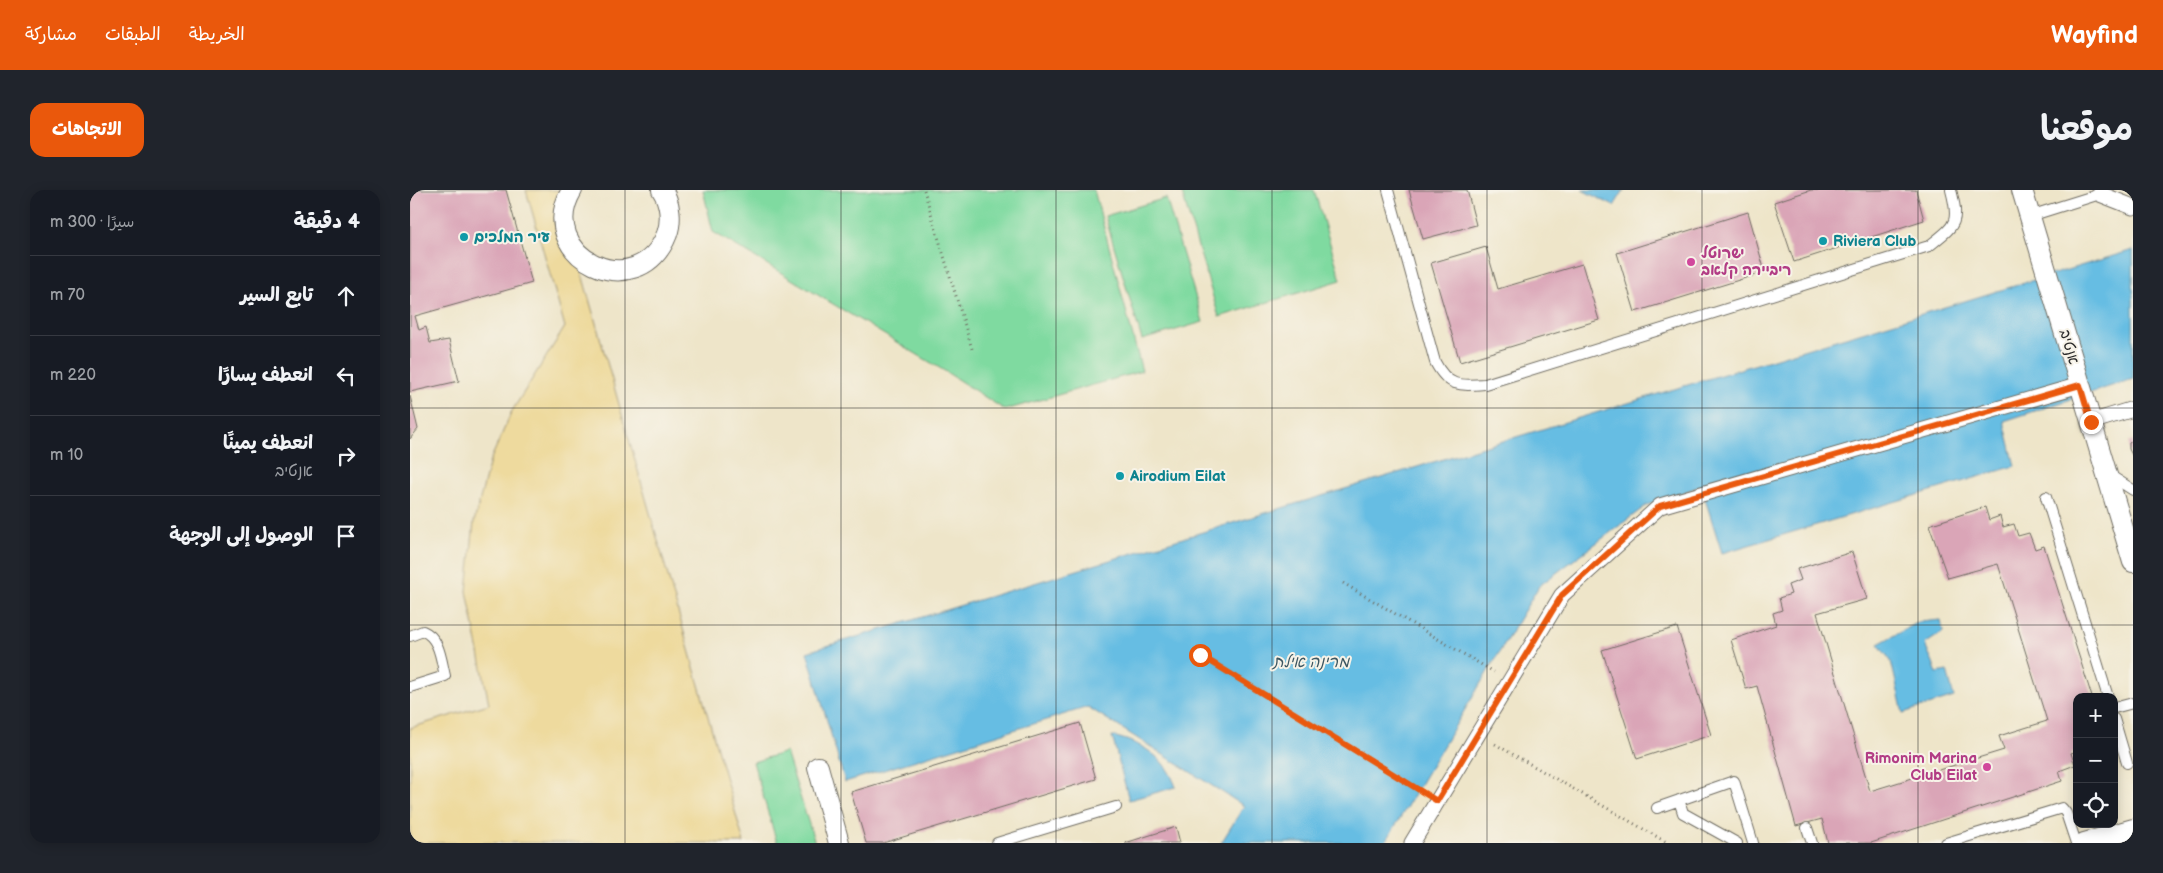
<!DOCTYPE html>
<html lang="ar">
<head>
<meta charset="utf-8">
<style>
  :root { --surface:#171b24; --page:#20242c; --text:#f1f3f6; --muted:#9ea1a6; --line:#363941; --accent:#ea580c }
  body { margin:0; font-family:"Balsamiq Sans","Playpen Sans Arabic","Playpen Sans Hebrew",sans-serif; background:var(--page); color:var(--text); direction:rtl }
  .controls { position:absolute; right:15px; bottom:15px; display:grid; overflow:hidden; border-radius:10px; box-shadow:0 2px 12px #0003 }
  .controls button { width:45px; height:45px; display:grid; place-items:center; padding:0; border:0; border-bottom:1px solid var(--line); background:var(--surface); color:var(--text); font:25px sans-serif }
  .stop { position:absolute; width:15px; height:15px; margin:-11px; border:4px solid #ea580c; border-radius:50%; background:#fff }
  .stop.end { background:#ea580c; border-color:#fff; box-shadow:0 1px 5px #0008 }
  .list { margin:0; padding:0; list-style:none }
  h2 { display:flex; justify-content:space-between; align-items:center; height:65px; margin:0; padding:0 20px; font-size:21px }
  h2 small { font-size:16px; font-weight:400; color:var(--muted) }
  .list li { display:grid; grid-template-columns:32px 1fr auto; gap:15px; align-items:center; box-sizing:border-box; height:80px; padding:0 20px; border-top:1px solid var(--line) }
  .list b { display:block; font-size:19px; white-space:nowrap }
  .list p { margin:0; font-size:16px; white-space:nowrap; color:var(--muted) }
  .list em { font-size:16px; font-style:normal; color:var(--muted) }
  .icon { flex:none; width:28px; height:28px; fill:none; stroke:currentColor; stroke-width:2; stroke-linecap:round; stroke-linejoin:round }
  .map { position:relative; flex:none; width:1723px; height:653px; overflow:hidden; direction:ltr; border-radius:15px }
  header { display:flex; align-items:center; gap:30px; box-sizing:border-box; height:70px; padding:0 25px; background:var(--accent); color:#fff }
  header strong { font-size:24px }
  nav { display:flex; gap:28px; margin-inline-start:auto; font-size:18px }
  .intro { display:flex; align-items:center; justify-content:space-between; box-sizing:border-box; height:120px; padding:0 30px }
  h1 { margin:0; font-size:35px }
  .button { padding:12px 22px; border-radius:15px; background:var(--accent); color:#fff; font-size:18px; font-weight:700 }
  main { display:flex; gap:30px; padding:0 30px }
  aside { flex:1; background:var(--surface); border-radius:15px; box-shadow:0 2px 12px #0003 }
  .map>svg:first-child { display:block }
  .green { fill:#7fdaa0; stroke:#558266 }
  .sand { fill:#eeda9e; stroke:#8c8264 }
  .water { fill:#66bde3; stroke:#487487 }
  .building { fill:#daa5b7 }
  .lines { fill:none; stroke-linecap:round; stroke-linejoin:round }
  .service-casing { stroke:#6f6c62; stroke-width:12 }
  .pedestrian-casing { stroke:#6f6c62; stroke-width:17 }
  .minor-casing { stroke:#6f6c62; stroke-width:22 }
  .path { stroke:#6f6c62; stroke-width:3; stroke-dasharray:1 4; stroke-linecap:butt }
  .service { stroke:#fff; stroke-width:10 }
  .pedestrian { stroke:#fff; stroke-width:15 }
  .minor { stroke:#fff; stroke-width:20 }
  .route { stroke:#ea580c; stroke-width:6 }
  .grid { fill:none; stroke:#2b2b2b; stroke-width:1; stroke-opacity:0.55 }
  .culture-dot { fill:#0f9aa8; stroke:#f7f3e8; stroke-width:2 }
  .hotel-dot { fill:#d1479c; stroke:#f7f3e8; stroke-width:2 }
  .labels { text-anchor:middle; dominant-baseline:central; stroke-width:4; stroke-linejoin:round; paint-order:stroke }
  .culture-label { font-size:15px; font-weight:bold; fill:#0d838f; stroke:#f7f3e8; text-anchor:start }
  .hotel-label { font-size:15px; font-weight:bold; fill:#b23c85; stroke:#f7f3e8; text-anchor:start }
  .street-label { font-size:15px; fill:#2b2b2b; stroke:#f7f3e8 }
  .water-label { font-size:16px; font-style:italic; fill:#3d5762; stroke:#f7f3e8 }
</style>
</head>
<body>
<header>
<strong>Wayfind</strong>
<nav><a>الخريطة</a><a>الطبقات</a><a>مشاركة</a></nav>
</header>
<div class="intro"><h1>موقعنا</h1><a class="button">الاتجاهات</a></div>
<main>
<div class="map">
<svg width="1723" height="653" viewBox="0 0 1723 653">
  <rect width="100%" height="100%" fill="#f7f3e8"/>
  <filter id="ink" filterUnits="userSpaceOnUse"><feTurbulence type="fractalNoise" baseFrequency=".02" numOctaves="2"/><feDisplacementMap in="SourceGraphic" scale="10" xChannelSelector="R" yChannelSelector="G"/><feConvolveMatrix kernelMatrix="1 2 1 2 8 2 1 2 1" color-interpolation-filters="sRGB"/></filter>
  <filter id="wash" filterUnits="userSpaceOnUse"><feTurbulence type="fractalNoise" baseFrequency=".0096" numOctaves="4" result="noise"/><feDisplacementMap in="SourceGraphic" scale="20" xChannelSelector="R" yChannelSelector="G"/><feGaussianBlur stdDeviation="1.12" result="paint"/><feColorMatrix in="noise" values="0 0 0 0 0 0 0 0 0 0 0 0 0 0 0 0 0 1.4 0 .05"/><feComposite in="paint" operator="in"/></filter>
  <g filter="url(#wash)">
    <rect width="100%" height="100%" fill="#eee5c9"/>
    <!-- green -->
    <path class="green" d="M293 0H684L732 181 595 220 533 180 303 42Z
      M782 0H904L931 90 809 127 772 3Z
      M756 8 793 132 732 150 695 26Z
      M376 562 405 653H367L343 572Z"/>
    <!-- sand -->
    <path class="sand" d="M116 0H148L334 653H0V538L79 514 57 401 64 332 80 271 102 221 155 137Z"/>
    <!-- water -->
    <path class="water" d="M1172 0H1214L1204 16Z
      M1723 60V189L1594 231 1605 276 1312 363 1291 296 1237 315 1129 396 975 653H811L834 616 678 517 435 592 397 462Z
      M1531 430 1533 442 1515 454 1527 483 1537 481 1544 507 1493 523 1481 471 1468 454 1509 432Z
      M702 546C732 553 755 566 766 597L719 610Z"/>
    <g id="blocks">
      <!-- building -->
      <path class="building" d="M0 0H96L122 93 5 126 9 140 16 137 20 153 39 150 49 191 0 202Z
        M999 0H1057L1066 35 1013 49Z
        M1401 0H1506L1514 30 1384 72 1364 12Z
        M1338 22 1355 82 1225 122 1207 63Z
        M1076 57 1088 99 1172 74 1189 130 1050 172 1021 73Z
        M0 206 8 239 0 249Z
        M1723 250V267L1719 259V253Z
        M1575 317 1579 330 1590 326 1593 337 1604 334 1608 346 1619 343 1625 359 1634 356 1682 507H1667V561L1661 563 1665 575 1649 581 1652 591 1461 653H1418L1412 629 1386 636 1347 496 1336 499 1321 450 1366 435 1363 423 1372 420 1369 408 1381 404 1378 395 1391 390 1387 379 1442 362 1457 409 1407 423 1460 601 1594 560 1589 546 1637 531 1588 374 1538 388 1519 335Z
        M1267 437 1301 545 1227 569 1192 460Z
        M670 533 686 589 473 653H456L441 602Z
        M766 637 770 653H715Z"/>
    </g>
  </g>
  <g filter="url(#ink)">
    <use href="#blocks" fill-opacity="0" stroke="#6f6c62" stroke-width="1"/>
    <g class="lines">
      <!-- service casing -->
      <g class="service-casing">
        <path id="service" d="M978 0 1025 172C1038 197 1049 196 1075 194L1519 56C1545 35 1550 34 1541 0
          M1620 26 1690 4 1693 0
          M1701 286 1723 300
          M1636 307 1698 507
          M0 446 13 441C30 448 31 470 35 486L0 497
          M1704 518 1723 513
          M1704 529 1717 573
          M1269 610 1273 623 1327 653
          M1247 618 1324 591 1343 653
          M1397 638 1402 653
          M587 653 706 617
          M1536 653 1652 618 1656 623 1666 653"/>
      </g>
      <!-- pedestrian casing -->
      <g class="pedestrian-casing">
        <path id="pedestrian" d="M1690 4 1723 17
          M1681 232 1723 219
          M1002 653 1152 405 1250 316 1670 195"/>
      </g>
      <!-- minor casing -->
      <g class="minor-casing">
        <path id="minor" d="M162 0C123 66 228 118 257 44 262 30 260 12 252 0
          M1612 0 1723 372
          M408 577 429 653
          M1674 653 1723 639"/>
      </g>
      <!-- path -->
      <path class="path" d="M514 0 562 159
        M933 393 1084 482
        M790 465 1010 600
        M1085 554 1258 653"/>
      <!-- service -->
      <use href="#service" class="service"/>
      <!-- pedestrian -->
      <use href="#pedestrian" class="pedestrian"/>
      <!-- minor -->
      <use href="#minor" class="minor"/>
    </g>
  </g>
  <g class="lines" filter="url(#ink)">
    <!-- route -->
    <path class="route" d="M790 465 1027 611 1152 405 1250 316 1670 195 1681 232"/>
  </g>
  <!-- grid -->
  <path class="grid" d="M215 0V653M431 0V653M646 0V653M862 0V653M1077 0V653M1292 0V653M1508 0V653M0 218H1723M0 435H1723"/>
  <!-- markers -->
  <g class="culture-dot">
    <circle cx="54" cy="47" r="5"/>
    <circle cx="1413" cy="51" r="5"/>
    <circle cx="710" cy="286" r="5"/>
  </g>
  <g class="hotel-dot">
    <circle cx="1281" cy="72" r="5"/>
    <circle cx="1577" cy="577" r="5"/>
  </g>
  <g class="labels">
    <!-- culture labels -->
    <g class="culture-label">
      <text x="64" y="47">עיר המלכים</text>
      <text x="1423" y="51">Riviera Club</text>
      <text x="720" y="286">Airodium Eilat</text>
    </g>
    <!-- hotel labels -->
    <g class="hotel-label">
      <text x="1291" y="63">ישרוטל<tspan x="1291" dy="17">ריביירה קלאב</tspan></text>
      <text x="1567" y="568" text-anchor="end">Rimonim Marina<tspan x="1567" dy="17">Club Eilat</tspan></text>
    </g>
    <!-- street labels -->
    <g class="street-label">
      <text transform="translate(1659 157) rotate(74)">אנטיב</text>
    </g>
    <!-- water labels -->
    <g class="water-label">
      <text x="901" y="472">מרינה אילת</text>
    </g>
  </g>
</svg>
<div class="controls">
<button>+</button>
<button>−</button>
<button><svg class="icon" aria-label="locate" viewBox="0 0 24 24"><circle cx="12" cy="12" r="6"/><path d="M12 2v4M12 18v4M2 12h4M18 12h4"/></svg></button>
</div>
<div class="stop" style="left:790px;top:465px"></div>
<div class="stop end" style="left:1681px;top:232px"></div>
</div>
<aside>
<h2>4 دقيقة<small>سيرًا · 300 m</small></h2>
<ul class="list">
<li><svg class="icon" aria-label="ahead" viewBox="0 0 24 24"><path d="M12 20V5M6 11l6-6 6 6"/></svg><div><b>تابع السير</b></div><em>70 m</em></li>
<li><svg class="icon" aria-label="left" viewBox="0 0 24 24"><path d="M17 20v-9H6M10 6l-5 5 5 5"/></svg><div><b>انعطف يسارًا</b></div><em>220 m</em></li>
<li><svg class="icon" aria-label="right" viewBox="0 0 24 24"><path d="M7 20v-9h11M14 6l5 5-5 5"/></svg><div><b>انعطف يمينًا</b><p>אנטיב</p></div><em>10 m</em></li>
<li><svg class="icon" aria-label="arrive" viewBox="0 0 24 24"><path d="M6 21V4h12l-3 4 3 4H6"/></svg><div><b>الوصول إلى الوجهة</b></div></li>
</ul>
</aside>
</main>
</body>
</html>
